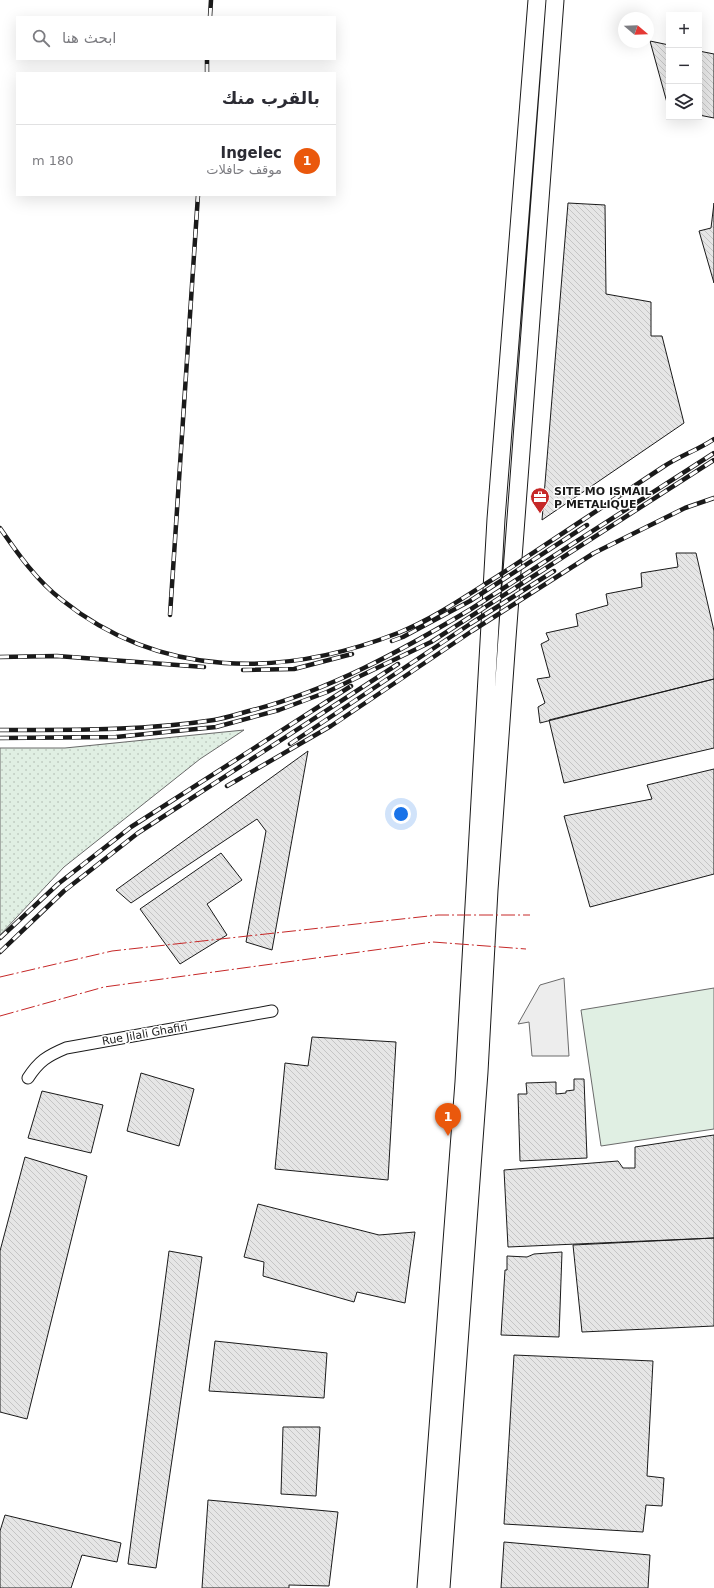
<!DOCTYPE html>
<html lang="ar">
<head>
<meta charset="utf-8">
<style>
  :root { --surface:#fff; --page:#f7f7f7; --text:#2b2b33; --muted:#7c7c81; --line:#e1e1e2; --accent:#ea580c }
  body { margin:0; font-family:"DejaVu Sans","Noto Naskh Arabic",sans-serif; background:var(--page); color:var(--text); direction:rtl }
  .controls { position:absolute; right:12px; top:12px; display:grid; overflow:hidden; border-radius:0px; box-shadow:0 4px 16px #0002 }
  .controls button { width:36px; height:36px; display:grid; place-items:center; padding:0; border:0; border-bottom:1px solid var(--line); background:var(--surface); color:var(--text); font:20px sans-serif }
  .compass { position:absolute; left:618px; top:12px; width:36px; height:36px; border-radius:50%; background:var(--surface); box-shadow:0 4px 16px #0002; rotate:109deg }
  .you { position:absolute; left:401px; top:814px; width:14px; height:14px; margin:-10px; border:3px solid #fff; border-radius:50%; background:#1a73e8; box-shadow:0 0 0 6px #1a73e833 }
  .badge { display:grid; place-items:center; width:26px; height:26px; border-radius:50%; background:var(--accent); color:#fff; font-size:13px; font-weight:700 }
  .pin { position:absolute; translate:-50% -33px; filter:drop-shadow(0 1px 2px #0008) }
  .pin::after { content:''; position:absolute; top:21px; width:14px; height:12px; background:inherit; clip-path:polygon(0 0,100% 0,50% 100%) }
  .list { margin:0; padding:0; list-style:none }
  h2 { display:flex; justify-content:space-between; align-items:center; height:52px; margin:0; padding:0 16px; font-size:17px }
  h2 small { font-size:13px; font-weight:400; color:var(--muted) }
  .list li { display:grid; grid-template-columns:26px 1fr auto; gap:12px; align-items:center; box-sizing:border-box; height:72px; padding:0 16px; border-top:1px solid var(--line) }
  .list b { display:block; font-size:15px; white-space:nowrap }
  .list p { margin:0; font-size:13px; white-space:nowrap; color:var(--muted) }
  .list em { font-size:13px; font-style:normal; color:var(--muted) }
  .icon { flex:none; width:22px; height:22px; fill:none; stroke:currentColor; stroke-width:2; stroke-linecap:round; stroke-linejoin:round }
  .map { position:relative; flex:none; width:714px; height:1588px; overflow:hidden; direction:ltr }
  .search { position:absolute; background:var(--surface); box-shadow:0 4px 16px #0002; left:16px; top:16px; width:320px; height:44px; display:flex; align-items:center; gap:10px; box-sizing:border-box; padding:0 14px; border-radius:0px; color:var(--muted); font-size:15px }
  .panel { position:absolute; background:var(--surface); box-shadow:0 4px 16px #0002; left:16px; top:72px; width:320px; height:124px; border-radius:0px; direction:rtl }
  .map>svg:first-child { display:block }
  .grass { fill:url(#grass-dots); stroke:#6a6a6a }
  .pitch { fill:#e0efe3; stroke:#6a6a6a }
  .parking { fill:#ededed; stroke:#6a6a6a }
  .building { fill:url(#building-back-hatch); stroke:#1a1a1a }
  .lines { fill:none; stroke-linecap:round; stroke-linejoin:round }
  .street-casing { stroke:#1a1a1a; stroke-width:13 }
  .primary-casing { stroke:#1a1a1a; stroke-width:19 }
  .street { stroke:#fff; stroke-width:11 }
  .primary { stroke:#fff; stroke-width:17 }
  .rail-casing { stroke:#1a1a1a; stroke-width:4.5 }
  .rail { stroke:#fff; stroke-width:3; stroke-dasharray:9; stroke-linecap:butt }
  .power { stroke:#c62828; stroke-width:1; stroke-dasharray:14 3 2 3; stroke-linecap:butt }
  .labels { text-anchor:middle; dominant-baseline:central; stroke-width:3; stroke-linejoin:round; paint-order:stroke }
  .poi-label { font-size:11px; font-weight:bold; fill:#1a1a1a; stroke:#fff; text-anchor:start }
  .street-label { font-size:11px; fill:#1a1a1a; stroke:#fff }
</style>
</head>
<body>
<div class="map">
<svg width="714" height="1588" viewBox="0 0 714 1588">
  <defs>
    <pattern id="grass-dots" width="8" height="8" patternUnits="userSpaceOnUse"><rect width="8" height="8" fill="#e0efe3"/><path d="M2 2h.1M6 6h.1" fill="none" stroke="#c0ccc2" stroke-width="1.8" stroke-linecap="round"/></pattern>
    <pattern id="building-back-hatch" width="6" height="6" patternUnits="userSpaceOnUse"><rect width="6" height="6" fill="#e6e6e6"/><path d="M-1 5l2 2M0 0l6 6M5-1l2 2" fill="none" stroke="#c5c5c5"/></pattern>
  </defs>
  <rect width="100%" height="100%" fill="#fff"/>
  <!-- grass -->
  <path class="grass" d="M244 730 200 759 64 867 0 935V748H65Z"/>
  <!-- pitch -->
  <path class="pitch" d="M714 988V1129L601 1146 581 1010Z"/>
  <!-- parking -->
  <path class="parking" d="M564 978 569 1056H532L529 1022 518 1024 540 985Z"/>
  <!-- building -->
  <path class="building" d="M650 41 669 45V110Z
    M699 51 714 54V118L699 115Z
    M568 203 605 205 606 294 651 302V336H662L684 423 542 520Z
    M714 203V283L699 231 711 228Z
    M676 553H696L714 631V679L540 723 538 707 545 703 537 679 550 677 541 644 549 640 546 633 578 626 576 614 608 605 606 594 642 587 641 573 678 567Z
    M714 679V748L564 783 549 720Z
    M308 751 272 950 246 942 266 831 257 819 131 903 116 890Z
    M714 769V874L590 907 564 816 652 799 647 785Z
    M221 853 242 880 207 904 227 935 180 964 140 909Z
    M312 1037 396 1042 388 1180 275 1169 285 1063 308 1066Z
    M141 1073 194 1089 179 1146 127 1131Z
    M574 1079H584L587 1158 520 1161 518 1094H527L526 1083 556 1082V1094L566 1093V1091L574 1090Z
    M42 1091 103 1105 91 1153 28 1138Z
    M714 1135V1238L508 1247 504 1170 618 1161 623 1168H635V1147Z
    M25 1157 87 1176 27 1419 0 1412V1251Z
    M258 1204 379 1235 415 1232 405 1303 357 1292 354 1302 263 1276 264 1262 244 1257Z
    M714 1238V1326L582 1332 573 1245Z
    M169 1251 202 1257 156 1568 128 1564Z
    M562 1252 559 1337 501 1335 505 1270H507V1256L527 1257 534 1254Z
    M215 1341 327 1353 324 1398 209 1391Z
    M514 1355 653 1361 647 1476 664 1478 662 1506 646 1505 643 1532 504 1524Z
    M283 1427H320L316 1496 281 1494Z
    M208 1500 338 1512 329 1586 289 1585V1588H202Z
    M5 1515 121 1543 117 1562 82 1555 71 1588H0V1531Z
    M504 1542 650 1555 648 1588H501Z"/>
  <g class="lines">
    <!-- street casing -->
    <g class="street-casing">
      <path id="street" d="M28 1078C39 1061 47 1056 66 1048L272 1011"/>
    </g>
    <!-- primary casing -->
    <g class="primary-casing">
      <path id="primary" d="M426 1588 464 1082 496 519 537 0
        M441 1588 479 1072 489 890 507 638 555 0"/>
    </g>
    <!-- street -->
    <use href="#street" class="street"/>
    <!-- primary -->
    <use href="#primary" class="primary"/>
    <!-- rail casing -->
    <g class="rail-casing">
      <path id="rail" d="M210 17 211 0
        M207 73V59
        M0 528C18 554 37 581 62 600 161 679 283 678 398 633 433 619 466 596 498 576 553 540 608 503 663 467 679 456 698 450 714 439
        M170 615 198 195
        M392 641 403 637 470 601 587 525
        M0 657 57 656 204 667
        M243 670 294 669 352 654
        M0 730C71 730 143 731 214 720 226 718 238 714 249 711 328 691 401 651 471 609L714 453
        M0 738 116 737 216 727 279 710 327 692 431 642 714 460
        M290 744 470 624 554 571
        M227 786 331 726 472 631 594 553 685 508 714 498
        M0 938 58 884 131 827 351 686
        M0 952 64 891 138 833 398 664"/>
    </g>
    <!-- rail -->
    <use href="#rail" class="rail"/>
    <!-- power -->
    <path class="power" d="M0 977 112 951 438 915H530
      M0 1016 104 987 433 942 526 949"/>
  </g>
  <!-- icons -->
  <defs>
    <g id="office-pin" transform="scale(1)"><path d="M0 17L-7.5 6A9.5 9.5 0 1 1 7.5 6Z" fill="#c62828" stroke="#fff"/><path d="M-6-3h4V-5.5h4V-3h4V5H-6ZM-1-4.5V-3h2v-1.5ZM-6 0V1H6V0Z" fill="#fff"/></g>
  </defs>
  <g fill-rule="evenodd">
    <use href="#office-pin" x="540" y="497"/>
  </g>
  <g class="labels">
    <!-- poi labels -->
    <g class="poi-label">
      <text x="554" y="491">SITE MO ISMAIL<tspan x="554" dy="13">P METALIQUE</tspan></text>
    </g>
    <!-- street labels -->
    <g class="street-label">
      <text transform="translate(145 1034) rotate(-10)">Rue Jilali Ghafiri</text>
    </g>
  </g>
</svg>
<div class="controls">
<button>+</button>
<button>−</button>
<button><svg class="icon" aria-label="layers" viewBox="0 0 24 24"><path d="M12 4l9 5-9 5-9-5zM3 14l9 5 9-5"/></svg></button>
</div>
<svg class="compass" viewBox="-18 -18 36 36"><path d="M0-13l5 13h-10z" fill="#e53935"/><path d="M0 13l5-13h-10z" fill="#7c7c81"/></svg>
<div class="you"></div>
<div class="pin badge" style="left:448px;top:1136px">1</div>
<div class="search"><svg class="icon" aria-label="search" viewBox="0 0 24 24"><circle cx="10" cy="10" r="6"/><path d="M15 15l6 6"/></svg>ابحث هنا</div>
<section class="panel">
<h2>بالقرب منك<small></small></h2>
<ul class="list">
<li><span class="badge">1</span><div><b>Ingelec</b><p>موقف حافلات</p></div><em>180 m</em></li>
</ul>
</section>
</div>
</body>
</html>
